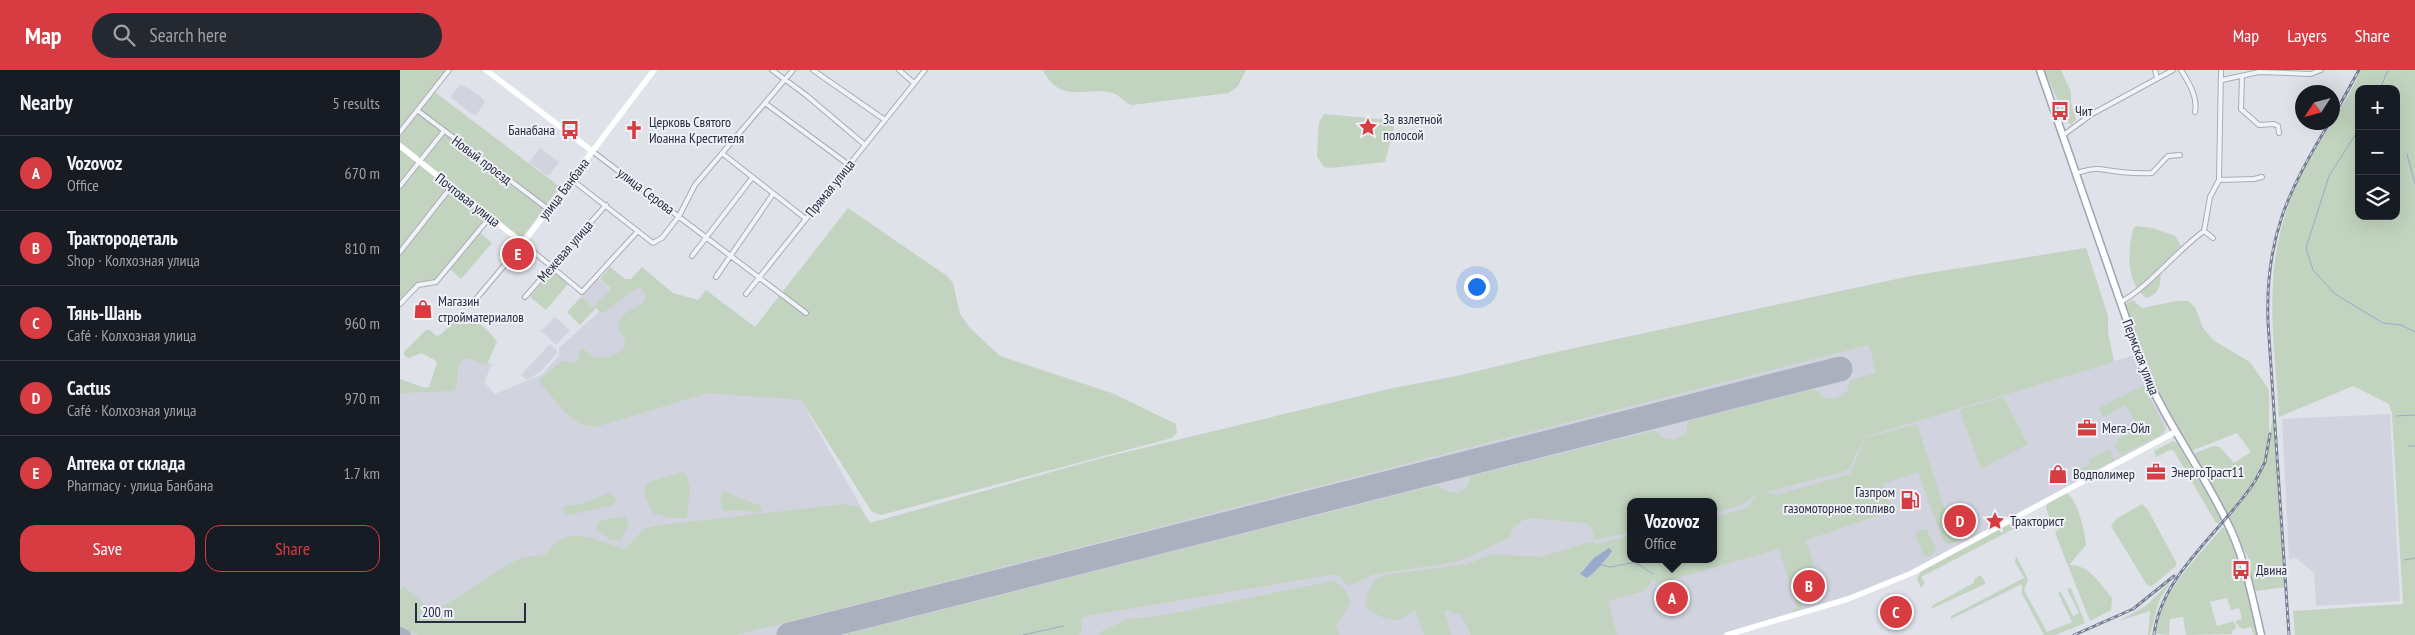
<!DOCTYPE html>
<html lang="en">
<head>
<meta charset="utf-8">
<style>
  :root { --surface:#171b24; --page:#242831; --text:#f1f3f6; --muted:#9ea1a6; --line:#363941; --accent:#d63c42 }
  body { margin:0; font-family:"PT Sans Narrow",sans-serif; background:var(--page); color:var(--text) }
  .controls { position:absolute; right:15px; top:15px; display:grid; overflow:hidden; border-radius:10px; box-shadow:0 5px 20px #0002 }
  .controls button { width:45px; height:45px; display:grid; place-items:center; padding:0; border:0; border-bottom:1px solid var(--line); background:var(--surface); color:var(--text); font:25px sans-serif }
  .compass { position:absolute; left:1895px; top:15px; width:45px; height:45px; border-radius:50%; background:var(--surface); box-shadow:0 5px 20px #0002; rotate:234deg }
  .scale { position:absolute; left:15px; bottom:12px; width:111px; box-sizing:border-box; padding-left:5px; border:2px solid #272d41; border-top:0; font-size:14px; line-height:18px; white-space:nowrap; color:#272d41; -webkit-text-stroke:4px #eff1f7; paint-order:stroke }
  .you { position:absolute; left:1076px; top:216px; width:18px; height:18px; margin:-12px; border:4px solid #fff; border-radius:50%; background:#1a73e8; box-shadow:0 0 0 8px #1a73e833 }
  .badge { display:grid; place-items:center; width:32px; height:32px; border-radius:50%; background:var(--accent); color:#fff; font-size:16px; font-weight:700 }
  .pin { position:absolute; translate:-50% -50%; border:2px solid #fff; box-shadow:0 1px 5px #0006 }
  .popup { position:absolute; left:1227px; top:428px; width:90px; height:65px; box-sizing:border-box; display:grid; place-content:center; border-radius:10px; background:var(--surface); filter:drop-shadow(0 1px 4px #0005); font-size:16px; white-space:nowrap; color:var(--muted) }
  .popup b { font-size:19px; color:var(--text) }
  .popup::after { content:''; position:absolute; left:50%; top:100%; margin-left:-10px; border:10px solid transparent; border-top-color:var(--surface) }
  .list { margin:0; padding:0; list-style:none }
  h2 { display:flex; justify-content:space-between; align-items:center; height:65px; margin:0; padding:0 20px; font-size:21px }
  h2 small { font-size:16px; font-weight:400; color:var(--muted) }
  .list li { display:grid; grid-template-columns:32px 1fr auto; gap:15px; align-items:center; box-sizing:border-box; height:75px; padding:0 20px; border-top:1px solid var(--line) }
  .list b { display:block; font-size:19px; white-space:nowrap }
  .list p { margin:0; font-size:16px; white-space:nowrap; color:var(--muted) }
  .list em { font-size:16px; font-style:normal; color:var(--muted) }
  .actions { display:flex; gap:10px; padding:15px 20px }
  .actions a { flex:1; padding:11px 0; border:1px solid var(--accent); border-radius:15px; text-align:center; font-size:18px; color:var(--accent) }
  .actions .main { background:var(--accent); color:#fff }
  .icon { flex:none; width:28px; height:28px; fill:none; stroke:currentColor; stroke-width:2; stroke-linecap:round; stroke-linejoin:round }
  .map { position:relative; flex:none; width:2015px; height:565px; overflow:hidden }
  header { display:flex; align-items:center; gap:30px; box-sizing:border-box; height:70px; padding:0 25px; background:var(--accent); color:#fff }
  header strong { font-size:24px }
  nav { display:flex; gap:28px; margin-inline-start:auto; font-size:18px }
  .search { width:350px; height:45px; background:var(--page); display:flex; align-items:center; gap:12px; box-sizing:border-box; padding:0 18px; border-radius:28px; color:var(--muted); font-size:19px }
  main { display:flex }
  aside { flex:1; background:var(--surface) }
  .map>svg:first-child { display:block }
  .built { fill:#d1d4de; fill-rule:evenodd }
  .green { fill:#c2d4bf; fill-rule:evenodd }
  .water { fill:#98abcc }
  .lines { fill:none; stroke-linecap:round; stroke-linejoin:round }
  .stream { stroke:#98abcc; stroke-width:1 }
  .taxiway { stroke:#abb0be; stroke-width:10 }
  .runway { stroke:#abb0be; stroke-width:25 }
  .street-casing { stroke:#a8acb7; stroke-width:6 }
  .primary-casing { stroke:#9da4b6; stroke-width:9 }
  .street { stroke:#f2f3f7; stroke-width:4 }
  .secondary { stroke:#fff; stroke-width:5.5 }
  .primary { stroke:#fff; stroke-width:6 }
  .rail-casing { stroke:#777f94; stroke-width:3 }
  .rail { stroke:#eff1f7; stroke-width:1; stroke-dasharray:4; stroke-linecap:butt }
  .labels { text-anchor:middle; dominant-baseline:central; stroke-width:4; stroke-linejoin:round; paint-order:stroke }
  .poi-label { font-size:14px; fill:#272d41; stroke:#eff1f7; text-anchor:start }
  .street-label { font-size:14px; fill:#272d41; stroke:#eff1f7 }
</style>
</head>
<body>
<header>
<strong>Map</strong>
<div class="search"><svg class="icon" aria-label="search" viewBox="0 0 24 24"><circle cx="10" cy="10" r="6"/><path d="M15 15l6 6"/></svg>Search here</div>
<nav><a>Map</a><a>Layers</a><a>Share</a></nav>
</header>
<main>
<aside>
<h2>Nearby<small>5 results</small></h2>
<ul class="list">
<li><span class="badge">A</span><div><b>Vozovoz</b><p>Office</p></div><em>670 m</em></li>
<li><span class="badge">B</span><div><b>Трактородеталь</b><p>Shop · Колхозная улица</p></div><em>810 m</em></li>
<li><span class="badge">C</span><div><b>Тянь-Шань</b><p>Café · Колхозная улица</p></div><em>960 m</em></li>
<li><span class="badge">D</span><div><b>Cactus</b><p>Café · Колхозная улица</p></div><em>970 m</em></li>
<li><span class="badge">E</span><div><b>Аптека от склада</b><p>Pharmacy · улица Банбана</p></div><em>1.7 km</em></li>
</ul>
<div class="actions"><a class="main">Save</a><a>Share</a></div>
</aside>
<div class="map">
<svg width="2015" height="565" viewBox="0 0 2015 565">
  <rect width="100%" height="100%" fill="#dfe2e9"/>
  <!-- built -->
  <path class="built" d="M60 15 65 16 81 27 85 32 77 44 73 45 50 27Z
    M140 78 159 92 150 105H146L129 92Z
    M1686 178 1708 246V263L1714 291 1735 285 1764 349 1767 357 1765 364 1754 372 1512 501 1456 524 1321 565H0V317H53L54 301 65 286 92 294 84 312 95 324 141 305 159 286V278L240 205 389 309 470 453 702 388 989 319 1062 305 1143 285 1511 206ZM1231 432H1313V489H1231Z
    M198 208 212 221 195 239 181 227Z
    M155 247 170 260 156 275 141 261Z
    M150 274 158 282 140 302 127 310 121 305Z
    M1990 344 2000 531 1916 536 1914 503 1896 488 1889 489 1882 349Z"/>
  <!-- green -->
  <path class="green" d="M0 0H47L32 20 160 117 121 169 0 72Z
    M643 0H846L838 16 829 23 732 35C724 33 720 25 713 23 688 16 659 35 643 0Z
    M1644 0H1661L1671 22V33L1676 49 1671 55 1668 53Z
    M1961 0H2015V565H1895L1893 541 2003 534 1992 344 1989 334 1953 316 1879 347C1874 262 1860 194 1898 112 1916 73 1944 40 1961 0ZM1959 19H1996V146H1959Z
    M924 44 989 50 994 57 985 92 931 98 924 97 917 87 919 52Z
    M0 79 87 148 35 210 17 212 0 231Z
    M448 138 547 206 553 213 560 244 570 258 600 286 712 323 776 354 777 363 772 368 481 445 472 442 401 330 308 323 196 357C191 355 187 356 181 354 166 347 152 326 141 314L140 309 162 291 176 293 179 288V281L183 279C187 281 191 286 196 287 204 289 226 284 225 273 225 265 215 259 219 251 223 242 236 238 244 232L246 226 242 219 236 218 205 242H200L195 237 198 231 209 222 210 218 200 209 210 197 225 209H231L242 197 273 223 298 230 306 220 355 257Z
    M1736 156 1753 158 1775 166 1781 176 1759 198C1763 210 1760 225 1746 228 1725 211 1728 182 1733 159Z
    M79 162 92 173 61 209 49 198Z
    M1686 178 1708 246V263L1714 292 1464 367 1449 400 1367 422 1376 425 1450 404 1465 368 1517 354 1543 434 1560 469 1550 475 1543 471 1518 402 1483 414 1492 441 1395 474 1406 471 1423 521 1403 528 1402 525 1412 522 1409 511 1396 514 1402 539 1392 543V540L1397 538 1379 479 1256 514 1254 509 1244 521 1208 531 1217 565H1071L1061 545 1044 540 1051 565H1024L1015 540C1011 542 1005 547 1000 549 988 552 973 544 966 536 967 521 971 511 984 505L1067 494 1092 484 1140 487 1190 472 1197 474 1231 465V489H1262L1265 494 1268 492 1265 489H1313V447L1347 438 1357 425 1341 435 1313 444V432H1231V463L1193 470C1195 462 1192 458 1186 453L1131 448 1123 450 1113 458 1110 467 1071 486 1055 492 972 505 951 515H947L939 505H931L687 546 681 549 682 561 679 565H442L1037 415C1050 426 1068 426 1071 406L1255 360 1263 368 1274 370 1286 363 1288 351 1415 319 1424 328 1436 329 1447 321 1450 310 1476 303 1469 275 337 565H18L0 557V520L3 516 26 535 37 538C66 526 90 502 119 489 127 485 134 488 142 485 150 483 152 474 159 470 179 459 205 473 225 479L244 459 253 456 444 434 459 437 470 453 702 388 989 319 1062 305 1143 285 1511 206ZM1204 480 1209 486 1187 508 1181 501Z
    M152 200 168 214 146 240 130 227Z
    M181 227 195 239 180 255 167 242Z
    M1733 230 1742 238 1777 231H1788L1795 237 1803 258 1813 270 1850 292 1869 320V370L1863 392 1851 414 1827 445 1792 384 1814 376 1820 377 1834 393 1851 382 1837 363 1791 381 1766 339 1750 304 1725 234Z
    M61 246C73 245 91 262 97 272L87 294C81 294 74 289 67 289 53 289 60 315 54 321L0 323V309L25 318 29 317 37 293 35 290 21 283 9 288 4 285V282L26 260H30L36 266 40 265Z
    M1744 315 1765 359 1759 366 1721 385 1714 376 1718 373 1717 369 1738 358 1726 335 1703 347 1699 338Z
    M1603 327 1628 374 1581 399 1560 342 1562 339Z
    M1873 339 1885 517 1857 521C1848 514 1851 500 1849 491 1847 483 1843 480 1840 474 1835 466 1832 456 1828 448 1834 438 1843 430 1850 420 1868 395 1870 370 1873 339Z
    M1773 371 1777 373 1822 448 1819 453H1816L1774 381 1770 380 1756 387 1754 381Z
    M1709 379 1715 390 1684 405 1680 399 1690 394 1688 390Z
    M282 402 286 404 290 417 287 448H272L253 443 246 429 244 417 249 412Z
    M325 422 361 436 363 440 359 443 339 440 323 441 320 430 322 423Z
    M210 423 217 431 213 435 169 445 165 444 163 439 165 435H177Z
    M1666 423C1678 429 1685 463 1686 475L1669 495C1689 494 1700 514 1712 528L1711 540 1690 551 1655 463 1663 453 1661 450H1650L1646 437 1648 433Z
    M1742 434 1748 440 1776 492V496L1752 516 1747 515 1711 456 1716 449Z
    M219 447H225L229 453 220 470H211L197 459V453L202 450Z
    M1619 451 1621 455 1521 507 1525 513 1521 518 1517 509 1521 501 1608 454 1611 456Z
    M1822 458H1826L1840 493 1838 496 1840 504 1844 505 1859 565H1854L1851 557 1843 559 1839 557 1835 551 1842 549 1839 538 1831 540 1827 528 1810 532 1817 556 1834 551 1836 558 1832 561V564L1786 565 1783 547 1770 549 1769 565 1756 564C1761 521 1795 490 1822 458Z
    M1520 459 1527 460 1536 480 1529 487 1523 485 1515 464Z
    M1616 486 1628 509 1624 520 1647 562 1672 552 1658 523 1661 522 1673 546 1679 543 1667 519 1671 518 1685 553 1655 565H1644L1622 524V514L1551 549V546L1624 508 1615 492Z
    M1580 505 1586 513 1583 515 1531 539 1533 535 1574 513V510Z
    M932 511C944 514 946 522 951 533L936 555 939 565H699L703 560 728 549 759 546Z
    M1771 511 1759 531 1750 565H1748L1750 541 1719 551 1747 535Z"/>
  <!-- water -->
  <path class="water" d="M1209 478 1212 481C1208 488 1194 503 1187 508L1180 504 1194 488Z"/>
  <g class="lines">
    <!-- stream -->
    <path class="stream" d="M1980 19 1988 0
      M1959 59 1929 106 1906 178 1913 200 1935 224 1983 253 2001 255 2015 262
      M2007 84 2015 114
      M1996 346 2015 345
      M2009 376H2015
      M2004 490 2015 488
      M1201 495 1211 497 1235 492 1253 504
      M623 565 663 556"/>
    <!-- taxiway -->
    <path class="taxiway" d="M0 562 6 565"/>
    <!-- runway -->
    <path class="runway" d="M389 565 1440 299"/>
    <!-- street casing -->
    <g class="street-casing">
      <path id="street" d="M372 0 406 25 465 75
        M413 0 485 50
        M499 0 514 13
        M1755 0 1757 8
        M1781 0C1789 13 1798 27 1795 42
        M1842 7 1841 39 1859 55 1874 54 1878 56 1879 63
        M1822 10 1859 2 1911 4 1921 0
        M365 33 449 95
        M17 40 148 139
        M0 62 49 0
        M1662 66 1692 44 1773 0
        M192 81 406 243
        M323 84 406 149
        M1675 103C1682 102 1692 98 1699 99 1717 102 1733 104 1752 103L1768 86 1780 85
        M171 109 253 173 262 168 279 146 295 115 393 0
        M1819 110 1854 109 1862 107
        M0 116 44 61
        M1813 168 1804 161 1810 127 1819 110 1821 0
        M0 182 51 117
        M292 186 352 108
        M316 207 373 124
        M346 224 525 0
        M125 227 206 135
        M1721 232C1752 214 1775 182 1804 161
        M0 234 18 215 36 212 90 147
        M71 235 123 173 182 222 238 161"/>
    </g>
    <!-- primary casing -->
    <g class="primary-casing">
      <path id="primary" d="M1640 0 1744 300C1766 352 1800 397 1825 448 1844 484 1852 526 1861 565"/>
    </g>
    <!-- street -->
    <use href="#street" class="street"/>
    <!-- secondary -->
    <path class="secondary" d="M86 0 192 81
      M0 76 123 173 254 0
      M1327 565 1448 529 1512 503 1775 362"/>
    <!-- primary -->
    <use href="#primary" class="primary"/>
    <!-- rail casing -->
    <g class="rail-casing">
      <path id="rail" d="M1932 49 1959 0
        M1674 565 1733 539 1774 506
        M1754 565C1761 504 1823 461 1855 411L1865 392 1870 364
        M1889 565 1868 252C1865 170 1887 121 1930 52"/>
    </g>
    <!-- rail -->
    <use href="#rail" class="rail"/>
  </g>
  <!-- icons -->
  <defs>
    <g id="bus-bare" transform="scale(1.5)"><path d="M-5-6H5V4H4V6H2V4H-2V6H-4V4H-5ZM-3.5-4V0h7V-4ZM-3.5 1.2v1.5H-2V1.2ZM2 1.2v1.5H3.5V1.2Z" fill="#d63c42" stroke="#eff1f7" stroke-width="2.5" paint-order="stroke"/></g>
    <g id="sight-bare" transform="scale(1.5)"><path d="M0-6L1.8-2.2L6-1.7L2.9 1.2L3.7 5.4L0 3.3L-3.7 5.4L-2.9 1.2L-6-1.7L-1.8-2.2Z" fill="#d63c42" stroke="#eff1f7" stroke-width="2.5" paint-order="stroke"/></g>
    <g id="church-bare" transform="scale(1.5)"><path d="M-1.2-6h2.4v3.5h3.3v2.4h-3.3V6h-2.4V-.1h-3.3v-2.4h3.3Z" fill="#d63c42" stroke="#eff1f7" stroke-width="2.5" paint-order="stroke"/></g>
    <g id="shop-bare" transform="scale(1.5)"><path d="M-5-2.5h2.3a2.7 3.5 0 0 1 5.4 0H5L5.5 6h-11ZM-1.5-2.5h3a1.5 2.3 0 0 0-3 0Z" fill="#d63c42" stroke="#eff1f7" stroke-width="2.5" paint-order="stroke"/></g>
    <g id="office-bare" transform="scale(1.5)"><path d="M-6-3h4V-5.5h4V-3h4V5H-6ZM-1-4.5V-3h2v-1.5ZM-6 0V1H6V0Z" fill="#d63c42" stroke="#eff1f7" stroke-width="2.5" paint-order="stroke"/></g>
    <g id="fuel-bare" transform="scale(1.5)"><path d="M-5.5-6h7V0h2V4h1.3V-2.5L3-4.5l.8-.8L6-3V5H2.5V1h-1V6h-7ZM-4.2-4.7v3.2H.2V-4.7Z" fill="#d63c42" stroke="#eff1f7" stroke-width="2.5" paint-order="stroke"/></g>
  </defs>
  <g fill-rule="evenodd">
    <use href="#bus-bare" x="1660" y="41"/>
    <use href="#sight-bare" x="968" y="57"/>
    <use href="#bus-bare" x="170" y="60"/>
    <use href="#church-bare" x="234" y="60"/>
    <use href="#shop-bare" x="23" y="239"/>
    <use href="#office-bare" x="1687" y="358"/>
    <use href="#office-bare" x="1756" y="402"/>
    <use href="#shop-bare" x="1658" y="404"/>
    <use href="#fuel-bare" x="1510" y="430"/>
    <use href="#sight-bare" x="1595" y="451"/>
    <use href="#bus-bare" x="1841" y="500"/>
  </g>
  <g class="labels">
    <!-- poi labels -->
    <g class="poi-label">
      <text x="1675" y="41">Чит</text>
      <text x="983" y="49">За взлетной<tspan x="983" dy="16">полосой</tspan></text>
      <text x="249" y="52">Церковь Святого<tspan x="249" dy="16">Иоанна Крестителя</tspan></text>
      <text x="155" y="60" text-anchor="end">Банабана</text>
      <text x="38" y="231">Магазин<tspan x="38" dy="16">стройматериалов</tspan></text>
      <text x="1702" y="358">Мега-Ойл</text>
      <text x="1771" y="402">ЭнергоТраст11</text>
      <text x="1673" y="404">Водполимер</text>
      <text x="1495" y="422" text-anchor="end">Газпром<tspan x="1495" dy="16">газомоторное топливо</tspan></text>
      <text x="1610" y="451">Тракторист</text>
      <text x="1856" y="500">Двина</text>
    </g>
    <!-- street labels -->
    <g class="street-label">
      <text transform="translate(82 90) rotate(37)">Новый проезд</text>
      <text transform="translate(430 118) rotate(-51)">Прямая улица</text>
      <text transform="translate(164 119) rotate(-53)">улица Банбана</text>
      <text transform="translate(246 121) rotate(37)">улица Серова</text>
      <text transform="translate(68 130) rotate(38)">Почтовая улица</text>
      <text transform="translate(165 181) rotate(-49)">Межевая улица</text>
      <text transform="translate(1741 287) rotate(69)">Пермская улица</text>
    </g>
  </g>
</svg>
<div class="controls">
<button>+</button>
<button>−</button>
<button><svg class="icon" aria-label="layers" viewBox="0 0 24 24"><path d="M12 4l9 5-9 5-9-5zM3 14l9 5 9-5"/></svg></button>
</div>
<svg class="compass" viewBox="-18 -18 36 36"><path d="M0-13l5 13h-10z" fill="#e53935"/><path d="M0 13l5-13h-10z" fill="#9ea1a6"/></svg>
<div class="scale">200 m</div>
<div class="you"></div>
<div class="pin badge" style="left:1272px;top:528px">A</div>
<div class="popup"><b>Vozovoz</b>Office</div>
<div class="pin badge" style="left:1409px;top:516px">B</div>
<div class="pin badge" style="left:1496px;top:542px">C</div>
<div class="pin badge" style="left:1560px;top:451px">D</div>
<div class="pin badge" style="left:118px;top:184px">E</div>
</div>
</main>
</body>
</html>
